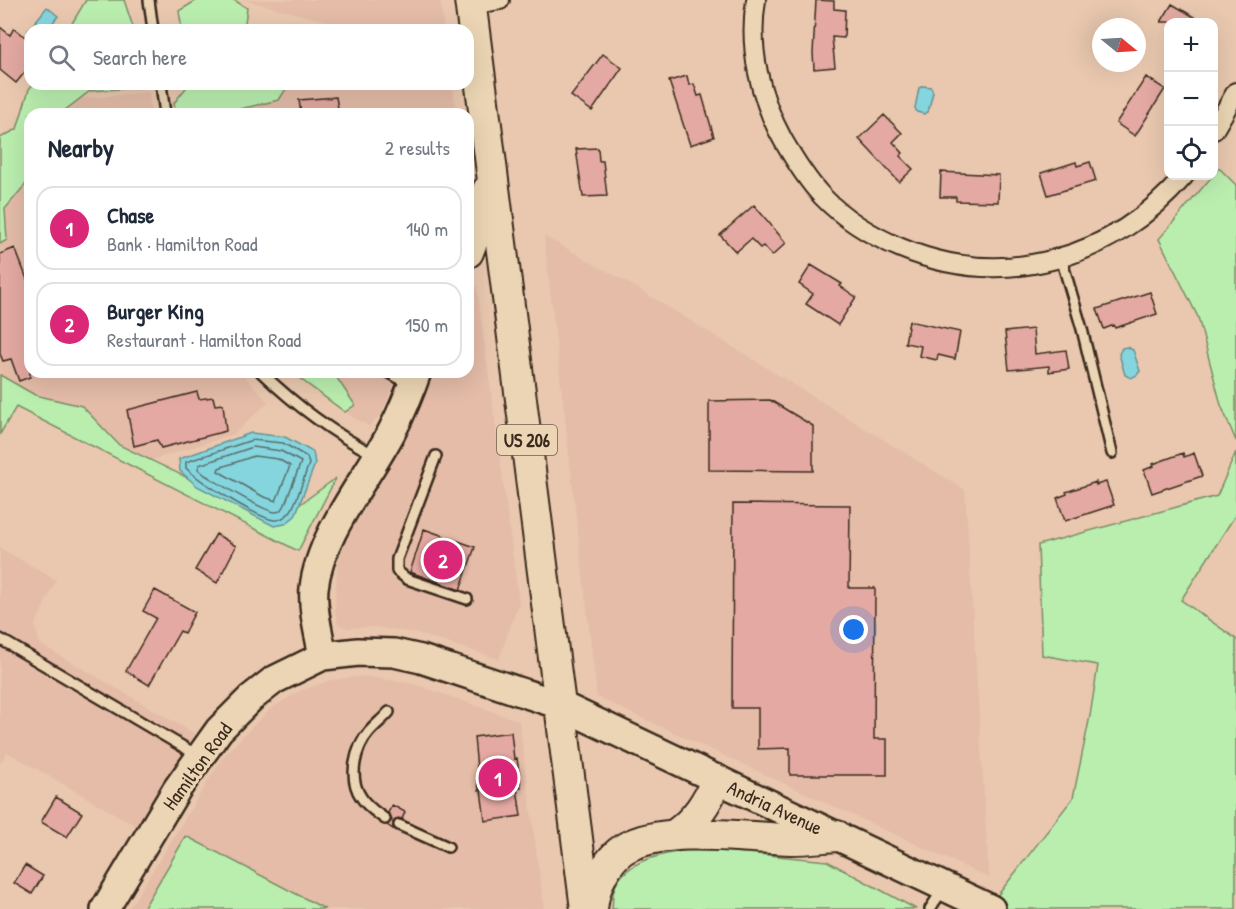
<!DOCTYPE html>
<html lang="en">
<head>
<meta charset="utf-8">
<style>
  :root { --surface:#fff; --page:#f6f6f7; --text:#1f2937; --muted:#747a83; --line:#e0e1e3; --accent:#db2777 }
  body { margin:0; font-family:"Patrick Hand",sans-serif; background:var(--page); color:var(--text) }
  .controls { position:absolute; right:18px; top:18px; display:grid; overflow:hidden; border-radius:12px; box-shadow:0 6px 24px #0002 }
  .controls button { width:54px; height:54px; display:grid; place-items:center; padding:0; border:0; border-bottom:2px solid var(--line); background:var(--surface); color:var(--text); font:30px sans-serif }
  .compass { position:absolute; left:1092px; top:18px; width:54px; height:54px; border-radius:50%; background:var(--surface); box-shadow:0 6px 24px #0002; rotate:108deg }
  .you { position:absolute; left:854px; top:630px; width:21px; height:21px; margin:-15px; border:4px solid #fff; border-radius:50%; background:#1a73e8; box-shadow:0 0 0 9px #1a73e833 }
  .badge { display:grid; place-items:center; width:39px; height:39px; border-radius:50%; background:var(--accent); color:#fff; font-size:20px; font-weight:700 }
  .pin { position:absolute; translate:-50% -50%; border:3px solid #fff; box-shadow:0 2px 6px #0006 }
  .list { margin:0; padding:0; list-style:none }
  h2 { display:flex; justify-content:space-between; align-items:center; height:78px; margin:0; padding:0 24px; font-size:26px }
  h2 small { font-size:20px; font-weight:400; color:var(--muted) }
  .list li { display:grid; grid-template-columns:39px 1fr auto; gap:18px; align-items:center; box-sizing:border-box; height:84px; margin:0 12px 12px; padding:0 12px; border:2px solid var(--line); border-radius:18px }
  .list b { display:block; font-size:22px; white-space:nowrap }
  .list p { margin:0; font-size:20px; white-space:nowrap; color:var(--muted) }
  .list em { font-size:20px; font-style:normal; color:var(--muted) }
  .icon { flex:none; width:33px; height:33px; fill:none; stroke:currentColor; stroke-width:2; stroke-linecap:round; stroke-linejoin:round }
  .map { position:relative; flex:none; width:1236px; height:909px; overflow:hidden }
  .search { position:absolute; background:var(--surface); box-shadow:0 6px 24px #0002; left:24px; top:24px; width:450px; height:66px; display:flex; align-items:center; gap:15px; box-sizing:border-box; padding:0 21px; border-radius:18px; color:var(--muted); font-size:22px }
  .panel { position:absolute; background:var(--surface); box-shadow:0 6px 24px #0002; left:24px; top:108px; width:450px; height:270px; border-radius:18px }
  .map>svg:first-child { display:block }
  .built { fill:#e4bca8 }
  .green { fill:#baeeaf; stroke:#7a8c66; stroke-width:1.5 }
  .water { fill:#85d5de; stroke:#679191; stroke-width:1.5 }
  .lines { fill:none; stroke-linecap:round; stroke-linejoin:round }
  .shore { stroke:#596e6b; stroke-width:1.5 }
  .building { fill:#e3a9a2; stroke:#3b2a1e; stroke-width:1.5 }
  .lane-casing { stroke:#3b2a1e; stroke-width:14 }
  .street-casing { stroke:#3b2a1e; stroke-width:22 }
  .secondary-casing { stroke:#3b2a1e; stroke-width:32 }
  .primary-casing { stroke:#3b2a1e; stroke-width:34 }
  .lane { stroke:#ebd5b4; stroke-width:9 }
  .street { stroke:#ebd5b4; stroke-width:18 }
  .secondary { stroke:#ebd5b4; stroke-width:27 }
  .primary { stroke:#ebd5b4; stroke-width:30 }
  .labels { text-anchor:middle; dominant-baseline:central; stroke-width:6; stroke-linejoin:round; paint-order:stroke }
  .shield { fill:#ebd5b4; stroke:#705d4b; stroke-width:1.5 }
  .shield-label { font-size:18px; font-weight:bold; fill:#3b2a1e }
  .street-label { font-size:20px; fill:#3b2a1e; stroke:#ebd5b4 }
</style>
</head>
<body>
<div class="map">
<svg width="1236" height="909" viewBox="0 0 1236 909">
  <rect width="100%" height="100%" fill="#e9c8af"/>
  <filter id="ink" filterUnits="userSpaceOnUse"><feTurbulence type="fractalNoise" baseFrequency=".0167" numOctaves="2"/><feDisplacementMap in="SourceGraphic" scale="12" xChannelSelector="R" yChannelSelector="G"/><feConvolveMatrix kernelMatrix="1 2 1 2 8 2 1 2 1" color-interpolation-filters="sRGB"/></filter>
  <g filter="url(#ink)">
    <!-- built -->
    <path class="built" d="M244 0H440L444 30H342L346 26Z
      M262 84H452L457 114H218Z
      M149 92 151 114H54L63 101Z
      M30 149V372H241L268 402 234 434 145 462 0 381V193Z
      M544 236 637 288 965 490 989 878 597 697Z
      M469 284 477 287 519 602 499 659 416 633 375 627 347 628 338 624 335 610 337 566 345 542 389 463 430 372H468Z
      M323 372H399L381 415 369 426 349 415Z
      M0 548 56 580 35 625 40 644 195 734 138 827 7 752 0 764Z
      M362 676 414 684 519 721 544 909H129L223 757 248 731 272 708 300 691 331 680Z"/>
    <!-- green -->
    <path class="green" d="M86 0H124L134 30H68Z
      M197 0H234L247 8 244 30H182L179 11Z
      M33 84H147L148 87 90 91 60 114H30V179L5 209 7 240 0 244V138L17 129 29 89Z
      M189 84H289L279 100 218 114H176L174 103Z
      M1219 168 1236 185V441L1221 405 1198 317 1159 239Z
      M291 372H333L355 405 345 412Z
      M0 375 35 395 82 406 119 445 277 521 336 478 298 551 16 407 0 434Z
      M1236 452V514L1181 600 1236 639V909H987L1073 798 1090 716 1098 665 1042 655 1038 545 1217 496Z
      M186 836 325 909H143Z
      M697 848 827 861 916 909H612C613 903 612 896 614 890 624 857 669 854 697 848Z"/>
    <!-- water -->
    <path class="water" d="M47 7 58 16 47 30H30V32L28 31Z
      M923 86 931 87 933 92 928 112 924 114 917 112 915 108 919 88Z
      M1127 347 1133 350 1140 371 1137 375 1131 378 1125 375 1119 354 1122 348Z
      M251 433 285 437 313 452 315 464 295 516 285 524 274 526 197 486 180 471 179 459Z"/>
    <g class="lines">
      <!-- shore -->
      <path class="shore" d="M252 440 283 443 307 457 309 464C304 476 297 503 290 512 287 516 279 521 274 520 258 518 197 480 186 468V462Z
        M253 447 281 451 301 462 284 507C282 509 279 512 276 512 266 513 217 482 205 475L198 469 199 465Z
        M254 456 278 459 290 466 276 501 262 496 218 471 219 468Z"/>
    </g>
    <!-- building -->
    <path class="building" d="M816 0 834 1V9L845 10 844 38 832 37 835 67 814 69 813 53Z
      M1172 4 1203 22H1161Z
      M0 27 10 35 14 28 30 41V66L16 83 0 70Z
      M603 54 622 68 592 111 571 96Z
      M687 76 689 85 694 84 698 96 702 95 714 137 690 145 669 81Z
      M1146 77 1165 89 1135 136 1116 123Z
      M336 97 339 114H301L299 100Z
      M884 115 902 133 893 142 903 153 900 156 913 169 899 182 859 139Z
      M598 148 599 161H603L607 196 583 197 576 149Z
      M1076 162 1077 166 1090 162 1096 181 1048 195 1041 173Z
      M941 172 999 175 998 202 956 201V197H940Z
      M754 205 786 243 772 256 763 246 760 248 751 239 736 252 720 235Z
      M15 248 30 287V377L19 381 11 359 3 361 0 354V254Z
      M811 265 842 284 840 286 856 297 838 325 806 304 813 294 799 284Z
      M1150 292 1157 314 1115 328 1114 325 1104 329 1097 309Z
      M909 321 960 332 955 359 938 355 937 360 919 356 921 346 905 343Z
      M1033 329 1035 354 1066 350 1069 369 1049 372V366L1009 370 1005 332Z
      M197 392 199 399 213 397 215 405 223 404 226 431 161 448 157 440 134 446 127 410Z
      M770 400 813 426V471L709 470V401Z
      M1183 453 1184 457 1194 453 1202 476 1152 493 1144 470 1154 466 1153 464Z
      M1096 482V485L1106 482 1114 505 1065 521 1057 498 1067 494 1066 492Z
      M733 504 850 505 849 588H875L874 739H887V775H790V748L758 749V708H732Z
      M424 529 475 547 460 590 410 572Z
      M216 534 236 546 217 583 195 570Z
      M155 590 195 612 184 633 180 631 149 685 126 671 156 618 143 611Z
      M511 732 514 759 517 758 521 788H517L521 816 485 821 481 790H479L474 737Z
      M56 797 82 813 67 837 41 822Z
      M392 805 405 812 402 819 398 818 393 822V829L387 825 392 820 388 813Z
      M25 865 43 876 32 894 14 883Z"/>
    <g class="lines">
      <!-- lane casing -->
      <g class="lane-casing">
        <path id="lane" d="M149 0 153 30
          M161 84 165 114
          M1061 258 1082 329 1112 453
          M261 372C295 405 333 433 375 455
          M388 372 409 384
          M436 456 397 559V571L407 579 467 599
          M0 639 197 755
          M385 819C376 812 367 807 361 797 348 778 355 748 369 732 375 725 383 719 389 712
          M399 825 448 847
          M930 909 943 889"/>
      </g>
      <!-- street casing -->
      <g class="street-casing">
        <path id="street" d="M756 0C748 48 760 98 783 140 794 159 807 180 822 196 844 219 872 236 901 248 1004 291 1113 259 1184 176
          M471 5 500 0
          M1214 130 1236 92"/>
      </g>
      <!-- secondary casing -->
      <g class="secondary-casing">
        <path id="secondary" d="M323 656C319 635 312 609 314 588 320 534 367 479 392 431 402 412 410 392 417 372
          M105 909 177 789 219 730 251 698 274 680 323 656 358 652 394 653 421 659 560 705 991 909"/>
      </g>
      <!-- primary casing -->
      <g class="primary-casing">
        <path id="primary" d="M470 0 586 909
          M468 252 476 231 488 190
          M676 834C696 820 707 802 717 780
          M592 909C594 885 608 855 631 845 674 826 744 838 791 839 806 839 822 837 837 836"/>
      </g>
      <!-- lane -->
      <use href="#lane" class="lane"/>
      <!-- street -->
      <use href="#street" class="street"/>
      <!-- secondary -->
      <use href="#secondary" class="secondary"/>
      <!-- primary -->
      <use href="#primary" class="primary"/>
    </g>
  </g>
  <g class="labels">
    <!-- shield labels -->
    <rect class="shield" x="497" y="425" width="60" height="30" rx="4.5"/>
    <g class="shield-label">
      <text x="527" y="440">US 206</text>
    </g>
    <!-- street labels -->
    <g class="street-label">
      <text transform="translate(197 766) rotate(-54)">Hamilton Road</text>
      <text transform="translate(775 807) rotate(25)">Andria Avenue</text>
    </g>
  </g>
</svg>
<div class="controls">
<button>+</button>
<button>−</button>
<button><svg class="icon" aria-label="locate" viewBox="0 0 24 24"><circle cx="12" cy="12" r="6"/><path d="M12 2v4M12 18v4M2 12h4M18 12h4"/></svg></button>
</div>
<svg class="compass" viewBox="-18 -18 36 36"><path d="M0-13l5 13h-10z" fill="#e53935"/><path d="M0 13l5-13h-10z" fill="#747a83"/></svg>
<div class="you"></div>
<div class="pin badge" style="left:498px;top:778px">1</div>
<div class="pin badge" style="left:443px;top:560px">2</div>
<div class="search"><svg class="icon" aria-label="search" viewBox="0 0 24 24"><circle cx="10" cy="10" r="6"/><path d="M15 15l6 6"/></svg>Search here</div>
<section class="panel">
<h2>Nearby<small>2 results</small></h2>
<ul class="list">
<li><span class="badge">1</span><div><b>Chase</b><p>Bank · Hamilton Road</p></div><em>140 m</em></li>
<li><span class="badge">2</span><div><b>Burger King</b><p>Restaurant · Hamilton Road</p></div><em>150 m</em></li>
</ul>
</section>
</div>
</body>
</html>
